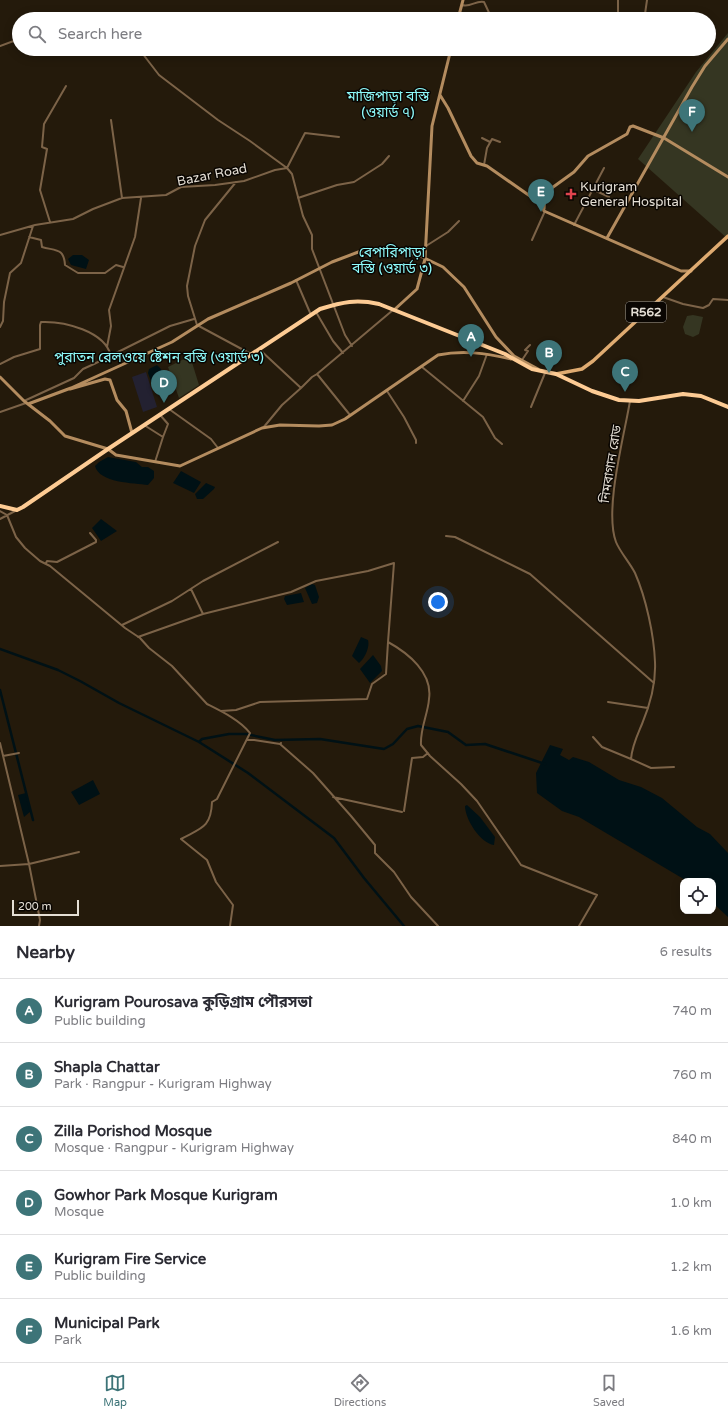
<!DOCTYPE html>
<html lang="en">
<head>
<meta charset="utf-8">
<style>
  :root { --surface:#fff; --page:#f7f7f7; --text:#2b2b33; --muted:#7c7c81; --line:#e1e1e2; --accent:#3d7478 }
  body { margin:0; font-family:"Varela Round","Noto Sans Bengali",sans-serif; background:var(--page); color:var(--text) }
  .controls { position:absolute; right:12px; bottom:12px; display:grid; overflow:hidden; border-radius:8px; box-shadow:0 2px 10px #0003 }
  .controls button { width:36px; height:36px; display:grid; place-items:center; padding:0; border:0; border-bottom:1px solid var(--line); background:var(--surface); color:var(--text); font:20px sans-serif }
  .scale { position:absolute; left:12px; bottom:10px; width:67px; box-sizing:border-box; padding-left:4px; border:2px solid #e5dfd5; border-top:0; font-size:11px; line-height:14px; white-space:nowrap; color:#e5dfd5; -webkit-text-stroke:3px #0a0602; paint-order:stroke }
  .you { position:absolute; left:438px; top:602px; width:14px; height:14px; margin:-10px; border:3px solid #fff; border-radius:50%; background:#1a73e8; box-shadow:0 0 0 6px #1a73e833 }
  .badge { display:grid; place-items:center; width:26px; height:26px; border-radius:50%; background:var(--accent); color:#fff; font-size:13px; font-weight:700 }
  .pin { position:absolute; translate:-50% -33px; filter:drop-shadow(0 1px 2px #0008) }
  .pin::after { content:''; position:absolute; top:21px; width:14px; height:12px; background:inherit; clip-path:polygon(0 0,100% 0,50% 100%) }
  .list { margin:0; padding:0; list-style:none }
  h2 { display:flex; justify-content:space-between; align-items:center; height:52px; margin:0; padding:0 16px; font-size:17px }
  h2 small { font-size:13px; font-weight:400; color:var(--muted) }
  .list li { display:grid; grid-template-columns:26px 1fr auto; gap:12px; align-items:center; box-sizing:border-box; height:64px; padding:0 16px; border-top:1px solid var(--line) }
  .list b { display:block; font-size:15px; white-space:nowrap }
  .list p { margin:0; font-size:13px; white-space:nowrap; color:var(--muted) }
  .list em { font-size:13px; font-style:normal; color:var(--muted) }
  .icon { flex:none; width:22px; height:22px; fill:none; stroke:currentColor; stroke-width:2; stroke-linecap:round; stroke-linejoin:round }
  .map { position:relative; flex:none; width:728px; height:926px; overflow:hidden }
  .search { position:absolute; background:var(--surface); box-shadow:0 2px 10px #0003; left:12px; right:12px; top:12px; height:44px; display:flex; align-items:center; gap:10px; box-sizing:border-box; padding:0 14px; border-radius:22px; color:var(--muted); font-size:15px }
  .sheet { height:436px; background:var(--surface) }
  nav { display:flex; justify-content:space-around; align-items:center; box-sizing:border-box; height:56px; border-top:1px solid var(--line); background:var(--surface); font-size:11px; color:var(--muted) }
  nav a { display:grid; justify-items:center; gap:2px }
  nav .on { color:var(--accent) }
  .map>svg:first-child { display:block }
  .education { fill:#232131 }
  .green { fill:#353622 }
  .water { fill:#001115 }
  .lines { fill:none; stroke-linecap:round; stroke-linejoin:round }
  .canal { stroke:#001115; stroke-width:2.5 }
  .street { stroke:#7c6348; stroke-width:2 }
  .secondary { stroke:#b48c5f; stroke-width:3 }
  .primary { stroke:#dfab71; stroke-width:3.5 }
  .highway { stroke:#fdcb94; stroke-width:4 }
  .health-dot { fill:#e0444e; stroke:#0a0602; stroke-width:1.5 }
  .labels { text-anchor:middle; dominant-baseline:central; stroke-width:3; stroke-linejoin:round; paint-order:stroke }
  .shield { fill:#0a0602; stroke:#a39e96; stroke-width:1 }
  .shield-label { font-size:12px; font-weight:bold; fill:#e5dfd5 }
  .street-label { font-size:13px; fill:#e5dfd5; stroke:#0a0602 }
  .poi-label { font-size:13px; fill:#e5dfd5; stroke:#0a0602; text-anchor:start }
  .neighbourhood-label { font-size:14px; fill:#8efafa; stroke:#0a0602 }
</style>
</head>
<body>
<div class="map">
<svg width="728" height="926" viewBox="0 0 728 926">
  <rect width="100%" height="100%" fill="#241a0b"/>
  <!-- education -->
  <path class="education" d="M146 372 157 407 143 412 132 377Z"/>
  <!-- green -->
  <path class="green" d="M728 33V239L638 159 696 72Z
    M693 315 703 317 699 334 693 337 685 334 683 327 687 316Z
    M190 356 199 385 179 398 168 367Z"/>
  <!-- water -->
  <path class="water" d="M73 255H82L89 260 86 269 71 265 68 259Z
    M157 365 161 369 169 390V392L160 396 154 390 148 373 149 369Z
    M108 457 136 462 142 467H148L154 471V478L148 485C134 483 99 483 95 466L99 462Z
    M181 471 201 482 194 493 173 483Z
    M206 483 215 487 214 489 203 499H197L195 494Z
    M101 519 117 531 101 541 92 528Z
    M312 584 315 585 319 597 317 603 312 604 305 588Z
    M301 593 304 602 287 605 284 599 285 596Z
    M361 637 368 640C370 647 365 658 359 663L352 656Z
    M373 655 381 666 382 671 370 683 360 669Z
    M550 745 563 749 560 755 569 760 573 757 589 762 619 780 641 787 662 798 697 827 710 834 728 853V917L713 903V881H687L579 817 562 811 537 793 536 773Z
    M93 780 100 794 79 805 71 792Z
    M26 793 31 811 24 817 18 795Z
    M467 805 480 817 495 837 494 845C480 843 465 819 465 806Z"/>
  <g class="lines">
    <!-- canal -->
    <path class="canal" d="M0 649 58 670 80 681 119 703 199 742 248 773 334 838 364 878 404 926
      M0 690 33 820
      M199 742 202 739 229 734H246L275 740 320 739 384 749 393 744 407 729 418 726 448 732 466 745 485 744 545 764"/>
    <!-- street -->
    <path class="street" d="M462 5C470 8 476 0 484 2L492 19
      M645 14 647 0
      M71 19 86 13
      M562 19 587 15H618V0
      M0 46 19 39
      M139 49 159 75 218 120 250 141 287 168 305 133 339 137
      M111 120 122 198 166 195 181 187 215 185 244 181 275 170 287 168 292 174 303 216 312 235V249L345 335 352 346
      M482 138 490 142
      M484 165 487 148 492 139 500 142
      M236 182 205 220 195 246 187 286 188 296 197 325 251 354
      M592 189 609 197
      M298 198 337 185 354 182 382 164 389 156
      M50 222 40 190 47 149 42 147 44 124 66 86
      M574 225 604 168
      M0 235 35 225 73 219 93 209 122 198
      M29 237 41 240 42 247C56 251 64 248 65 265L78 273H105L116 265 123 267
      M532 240 545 211
      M426 246 448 232 459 221
      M296 280 311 315
      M663 297 683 304 703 308 709 305 713 299 728 300
      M316 312 333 341 343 353
      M0 327 3 321 4 302 10 273 21 263 33 226
      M107 347 111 326 109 310 135 237 141 198
      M259 349 301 388 282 405 263 428
      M522 360 528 351 525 350 530 345
      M0 364 14 357 40 349V325L41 322C64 321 105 331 111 356
      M422 367 483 417 495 438 502 444
      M301 388 312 377 317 374
      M387 391 404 417 416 440V443
      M24 401 74 378 83 369 94 364 170 326 194 319
      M463 401 479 376 487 354
      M630 401C624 437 604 510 616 542 620 552 630 563 635 573 646 598 654 635 655 662 656 683 650 705 642 724 637 736 632 746 631 759L651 768 674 767
      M531 407 545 373
      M169 409 211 439 218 448
      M0 412 26 403
      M350 415 317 374 393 310
      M144 425 163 437 168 424 161 416
      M155 462 163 437
      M0 511 7 515 16 537 25 548 40 561 50 566 125 628 140 638 149 648 172 666 207 704C221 711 240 720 250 733L217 799 212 802C211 828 201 828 181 839L207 860 216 882 233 905 230 926
      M0 519 17 510
      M446 536 455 537 530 574 654 683
      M46 563 47 561 57 562 96 542V540L90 533
      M191 589 203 614
      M122 625 172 601 203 581 278 542
      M138 637 203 614 291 592 316 581 368 571 394 563 388 642C408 653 433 673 429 699 428 714 420 728 421 745L430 756 461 784 477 801 521 865 597 895 579 926
      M608 702 648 708
      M221 711 236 710 260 702 367 699 372 684 386 674 388 642
      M593 737 602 747 631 759
      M248 740H254L280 744 281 743
      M0 743 29 864 40 920 39 926
      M280 744 313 773 351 816 375 845V853L394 872 411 897 438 926
      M3 756 19 753
      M333 797 402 812
      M404 811 412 758 423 757 428 753
      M0 866 29 864 79 852"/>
    <!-- secondary -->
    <path class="secondary" d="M458 19 463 0
      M440 95 448 108 471 156 477 163 487 166 530 196 542 206 544 211 681 271H691
      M544 209 545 196 549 190 574 172 588 156 627 134 630 127 633 126 664 138 728 177
      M607 238 692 87 705 66 728 39
      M394 310 417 289 425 259 432 126 451 49
      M0 377 24 401 50 421 65 436 108 449 116 455 180 466 262 428 280 425 319 426 332 425 345 419 438 355C463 350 485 353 511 359
      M70 389 105 379 110 380 117 400 126 411 132 433
      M28 404 71 388 172 342 208 319 291 283 332 262 361 251 395 250 418 255 443 267 464 287 496 337 514 356 538 369"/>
    <!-- primary -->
    <path class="primary" d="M556 374 582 369 593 361 728 236"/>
    <!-- highway -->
    <path class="highway" d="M0 506 17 510 23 507 108 449 320 309C343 302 356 299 379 304L505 354 532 369 556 374 592 391 619 400 639 401 683 394 701 396 728 407"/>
  </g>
  <!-- markers -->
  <path class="health-dot" d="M569 188h4v4h4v4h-4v4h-4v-4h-4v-4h4z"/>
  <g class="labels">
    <!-- shield labels -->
    <rect class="shield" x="626" y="302" width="40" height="20" rx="3"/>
    <g class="shield-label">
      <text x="646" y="312">R562</text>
    </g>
    <!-- street labels -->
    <g class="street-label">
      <text transform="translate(212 175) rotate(-11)">Bazar Road</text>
      <text transform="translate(611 464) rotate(-81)">নিমবাগান রোড</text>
    </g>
    <!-- poi labels -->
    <g class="poi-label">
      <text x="580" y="187">Kurigram<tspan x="580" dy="15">General Hospital</tspan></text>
    </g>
    <!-- neighbourhood labels -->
    <g class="neighbourhood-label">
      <text x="388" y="96">মাজিপাড়া বস্তি<tspan x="388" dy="16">(ওয়ার্ড ৭)</tspan></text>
      <text x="392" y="252">বেপারিপাড়া<tspan x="392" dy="16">বস্তি (ওয়ার্ড ৩)</tspan></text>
      <text x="159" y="357">পুরাতন রেলওয়ে ষ্টেশন বস্তি (ওয়ার্ড ৩)</text>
    </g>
  </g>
</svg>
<div class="controls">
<button><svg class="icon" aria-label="locate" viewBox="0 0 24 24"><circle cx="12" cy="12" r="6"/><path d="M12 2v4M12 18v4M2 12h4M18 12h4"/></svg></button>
</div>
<div class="scale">200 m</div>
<div class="you"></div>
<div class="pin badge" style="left:471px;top:357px">A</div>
<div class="pin badge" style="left:549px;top:373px">B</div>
<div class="pin badge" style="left:625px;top:392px">C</div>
<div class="pin badge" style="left:164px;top:403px">D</div>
<div class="pin badge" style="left:541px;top:212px">E</div>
<div class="pin badge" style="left:692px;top:132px">F</div>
<div class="search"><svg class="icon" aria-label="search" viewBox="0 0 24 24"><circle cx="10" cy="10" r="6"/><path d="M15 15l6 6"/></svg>Search here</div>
</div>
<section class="sheet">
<h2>Nearby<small>6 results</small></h2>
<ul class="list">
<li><span class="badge">A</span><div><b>Kurigram Pourosava কুড়িগ্রাম পৌরসভা</b><p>Public building</p></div><em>740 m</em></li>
<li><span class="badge">B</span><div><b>Shapla Chattar</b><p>Park · Rangpur - Kurigram Highway</p></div><em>760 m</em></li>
<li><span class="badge">C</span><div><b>Zilla Porishod Mosque</b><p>Mosque · Rangpur - Kurigram Highway</p></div><em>840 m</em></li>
<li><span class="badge">D</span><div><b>Gowhor Park Mosque Kurigram</b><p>Mosque</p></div><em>1.0 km</em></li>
<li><span class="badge">E</span><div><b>Kurigram Fire Service</b><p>Public building</p></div><em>1.2 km</em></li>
<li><span class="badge">F</span><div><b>Municipal Park</b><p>Park</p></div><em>1.6 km</em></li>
</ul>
</section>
<nav>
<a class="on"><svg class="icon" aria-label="map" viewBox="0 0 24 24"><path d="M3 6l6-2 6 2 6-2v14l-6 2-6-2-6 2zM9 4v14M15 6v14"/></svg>Map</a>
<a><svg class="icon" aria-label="directions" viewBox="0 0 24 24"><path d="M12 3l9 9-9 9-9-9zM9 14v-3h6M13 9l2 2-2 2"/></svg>Directions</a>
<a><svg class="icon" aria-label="saved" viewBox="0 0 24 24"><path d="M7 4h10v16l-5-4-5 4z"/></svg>Saved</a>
</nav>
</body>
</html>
